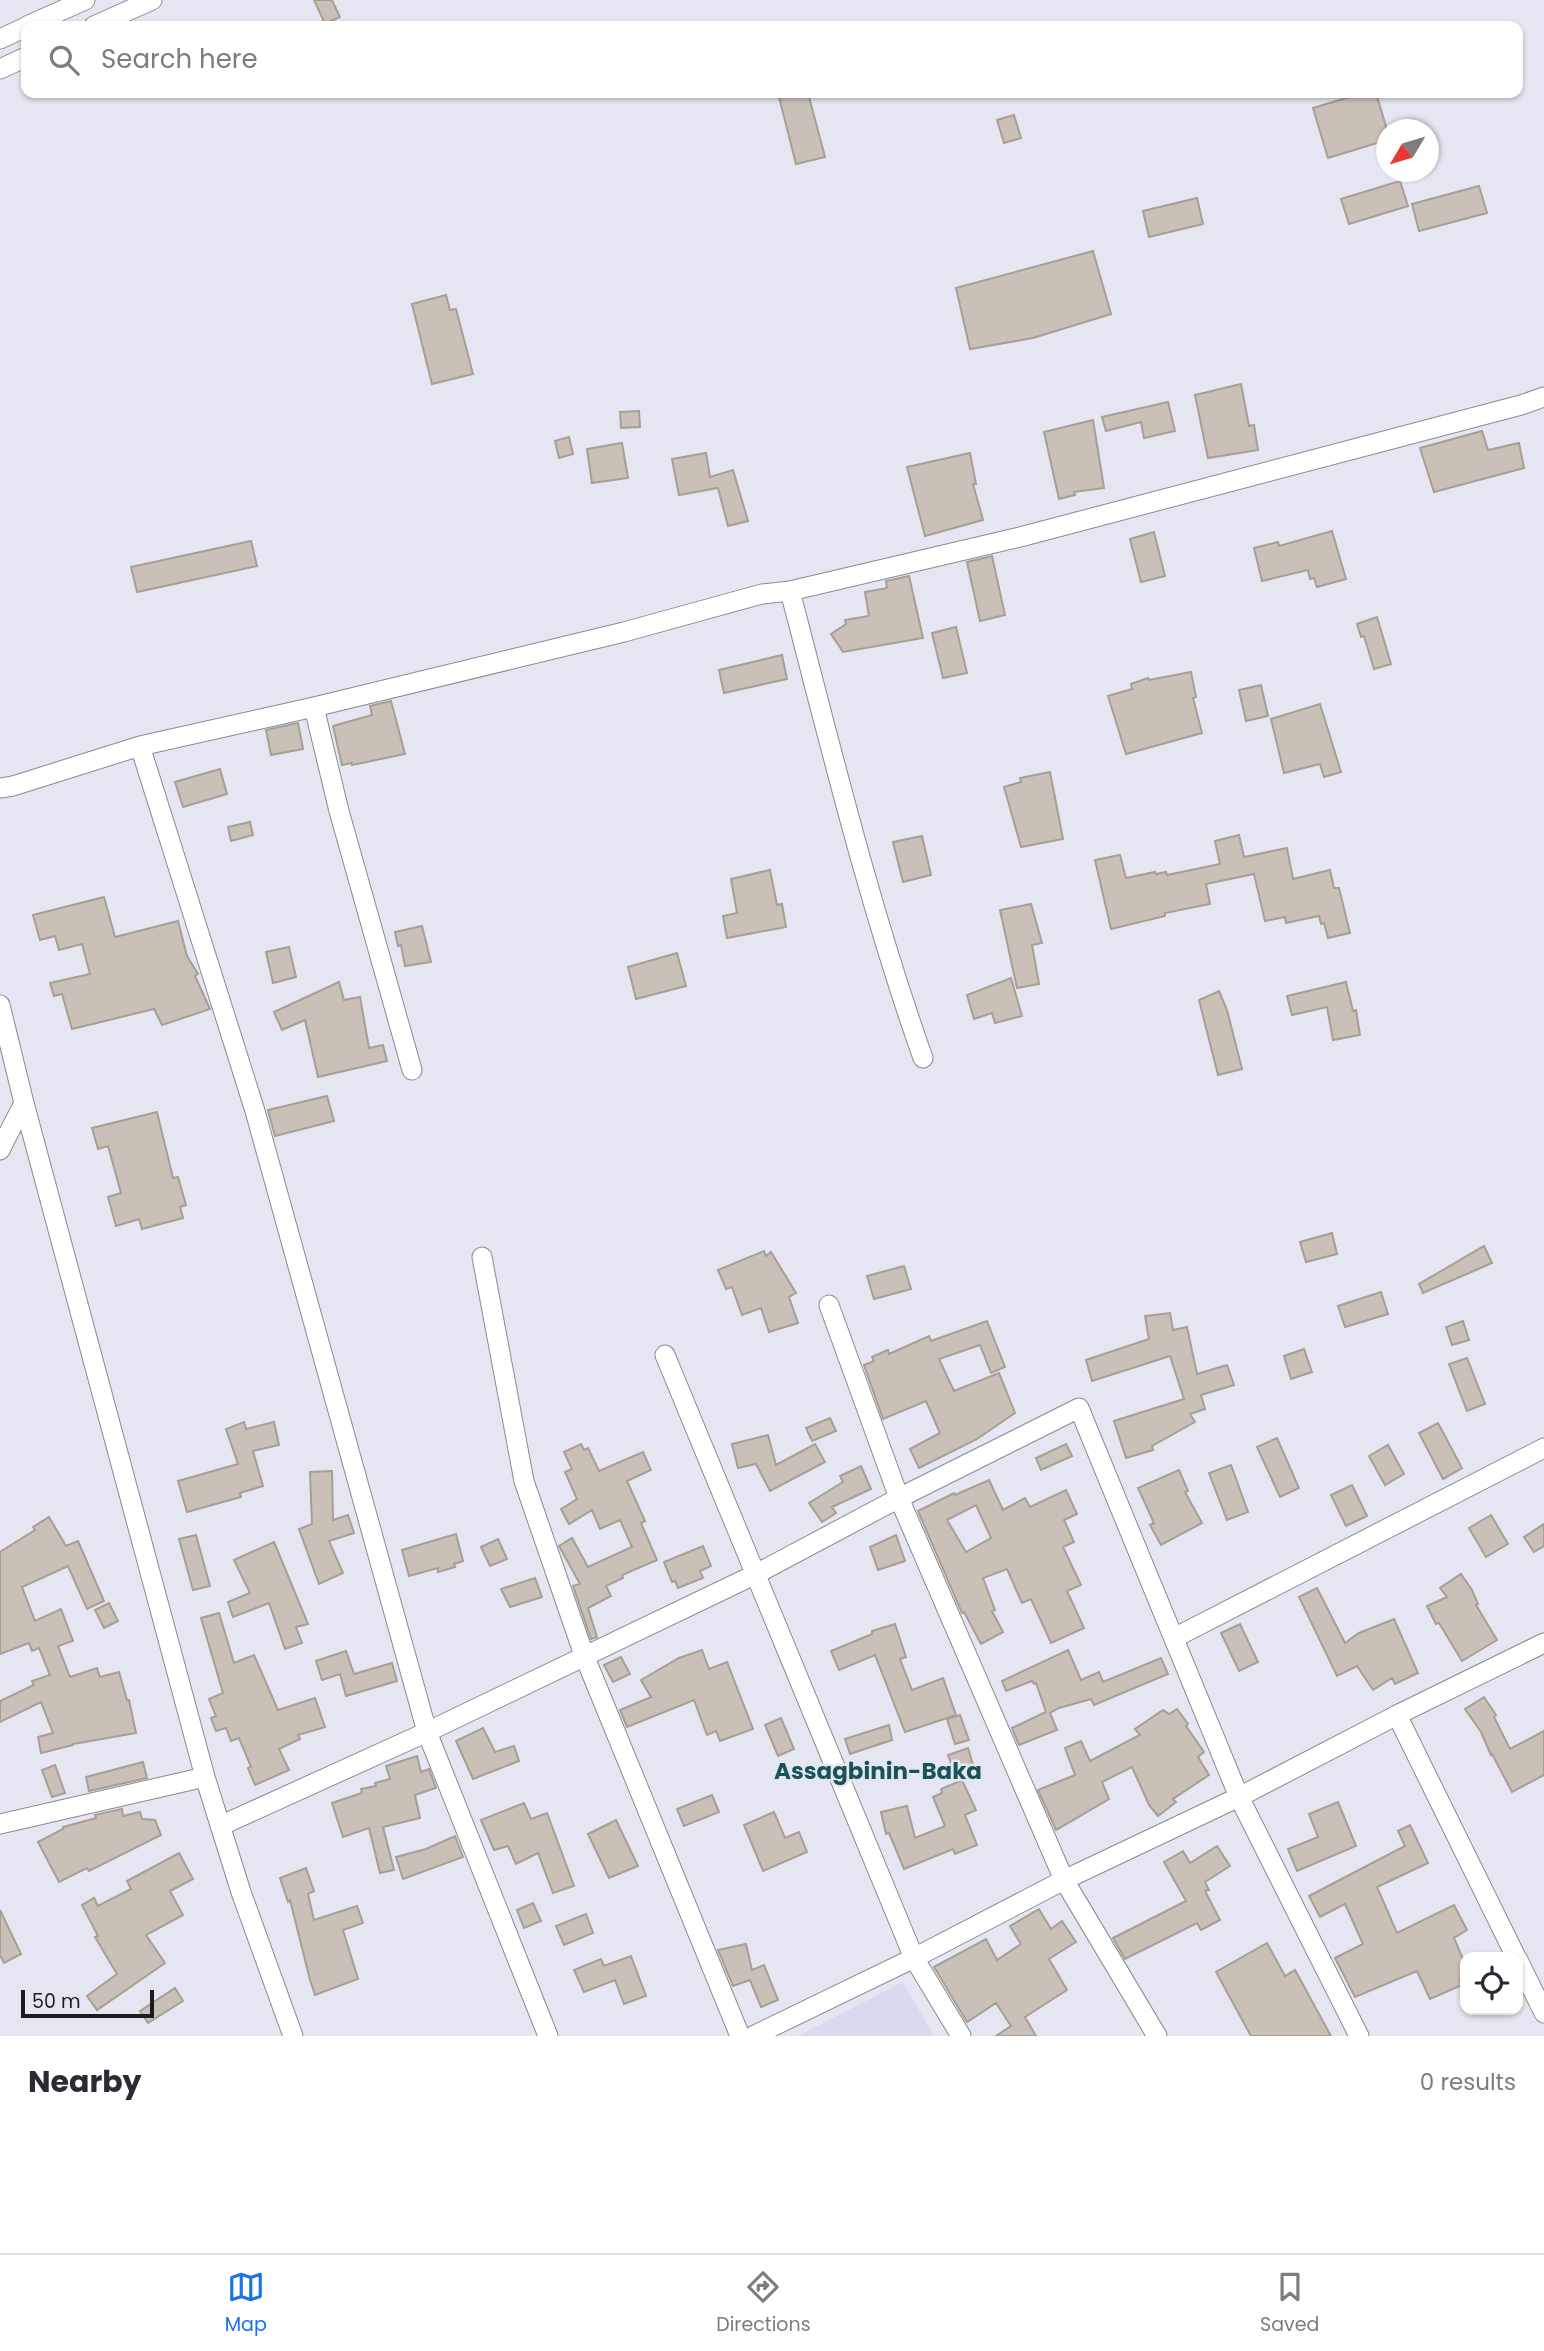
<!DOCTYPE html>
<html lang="en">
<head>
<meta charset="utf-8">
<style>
  :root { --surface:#fff; --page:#f7f7f7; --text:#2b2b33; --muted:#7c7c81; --line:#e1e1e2; --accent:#1a73e8 }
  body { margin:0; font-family:Poppins,sans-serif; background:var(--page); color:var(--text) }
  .controls { position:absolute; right:21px; bottom:21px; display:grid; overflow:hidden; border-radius:14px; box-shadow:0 2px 5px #0004 }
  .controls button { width:63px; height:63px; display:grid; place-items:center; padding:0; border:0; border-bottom:2px solid var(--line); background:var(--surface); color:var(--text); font:35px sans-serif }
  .compass { position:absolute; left:1376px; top:119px; width:63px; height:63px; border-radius:50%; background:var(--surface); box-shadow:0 2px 5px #0004; rotate:232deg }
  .scale { position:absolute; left:21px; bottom:18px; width:133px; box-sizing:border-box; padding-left:7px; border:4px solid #1b1c20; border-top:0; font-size:19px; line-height:24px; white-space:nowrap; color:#1b1c20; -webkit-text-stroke:5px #e5e6f1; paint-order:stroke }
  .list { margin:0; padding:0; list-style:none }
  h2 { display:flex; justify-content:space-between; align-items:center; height:91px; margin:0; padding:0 28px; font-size:30px }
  h2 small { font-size:23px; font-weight:400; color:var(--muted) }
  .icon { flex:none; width:38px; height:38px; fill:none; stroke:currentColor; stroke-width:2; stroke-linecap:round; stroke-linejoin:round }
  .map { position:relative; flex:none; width:1544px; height:2036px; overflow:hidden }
  .search { position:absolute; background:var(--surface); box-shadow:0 2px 5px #0004; left:21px; right:21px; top:21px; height:77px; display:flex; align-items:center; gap:18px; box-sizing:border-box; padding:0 24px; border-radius:14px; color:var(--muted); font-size:26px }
  .sheet { height:217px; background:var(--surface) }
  nav { display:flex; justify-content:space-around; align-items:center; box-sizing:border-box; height:98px; border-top:2px solid var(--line); background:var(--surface); font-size:19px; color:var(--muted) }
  nav a { display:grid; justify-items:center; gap:4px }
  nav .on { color:var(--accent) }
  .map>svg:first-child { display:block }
  .built { fill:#d8dbed }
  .building { fill:#c9c0b8; stroke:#a79e96; stroke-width:2; fill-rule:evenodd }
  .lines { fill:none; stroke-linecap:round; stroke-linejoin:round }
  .minor-casing { stroke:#888a94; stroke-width:21 }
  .minor { stroke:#fff; stroke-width:19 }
  .labels { text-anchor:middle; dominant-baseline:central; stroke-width:5; stroke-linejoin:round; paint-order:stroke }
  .quarter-label { font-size:23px; font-weight:bold; fill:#185457; stroke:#e5e6f1 }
</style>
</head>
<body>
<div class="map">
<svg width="1544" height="2036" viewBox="0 0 1544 2036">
  <rect width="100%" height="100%" fill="#e5e6f1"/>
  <!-- built -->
  <path class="built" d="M903 1982 934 2036H798Z"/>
  <!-- building -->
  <path class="building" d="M314 0H332L340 17 325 24Z
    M778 93H808L825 157 796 164Z
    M1363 93H1376L1387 130V140L1328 158 1313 108Z
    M1014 115 1021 138 1004 143 997 120Z
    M1400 181 1408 206 1349 224 1341 199Z
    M1479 186 1487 213 1419 231 1412 204Z
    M1197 198 1203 224 1149 237 1143 211Z
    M1093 251 1111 314 1033 338 970 349 956 288Z
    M446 295 450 310 456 309 473 374 432 384 412 304Z
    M1241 384 1249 426 1254 425 1258 450 1208 458 1195 395Z
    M1168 402 1175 431 1144 438 1141 422 1106 431 1102 417Z
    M639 411 640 427 621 428 620 412Z
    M1093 420 1104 488 1074 492 1075 495 1059 499 1044 432Z
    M1482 431 1488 450 1519 443 1524 468 1434 492 1420 448Z
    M569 437 573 454 559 458 555 441Z
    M622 443 628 478 592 483 587 449Z
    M706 453 710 477 733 470 748 521 728 526 718 488 679 495 672 459Z
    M970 453 976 484H973L983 520 925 536 907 467Z
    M1332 531 1346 579 1317 587 1314 578 1310 579 1308 570 1262 581 1254 548 1278 542 1279 546Z
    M1154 532 1165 576 1141 582 1130 539Z
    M251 541 257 566 137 592 131 567Z
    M992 556 1005 615 980 621 967 562Z
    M909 576 923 638 843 652 831 634 846 624 845 620 869 616 865 592 887 588 886 581Z
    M1377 617 1391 664 1374 669 1364 636 1361 637 1357 624Z
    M956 627 967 673 943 678 932 633Z
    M782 655 787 679 724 693 719 670Z
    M1191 672 1196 697 1193 698 1202 733 1126 754 1108 696 1132 689 1131 684 1148 678 1149 680Z
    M1261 685 1268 716 1246 721 1239 690Z
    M391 701 405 754 352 765V763L342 765 333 726 372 715 370 706Z
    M1320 704 1341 772 1324 777 1320 764 1284 773 1271 719Z
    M298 723 303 749 271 755 266 730Z
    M220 769 227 794 183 807 175 782Z
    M1050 772 1063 839 1021 847 1004 787 1021 782 1020 778Z
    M250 822 253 835 231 841 228 827Z
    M1239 835 1244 857 1287 848 1293 879 1330 870 1334 888H1339L1350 933 1328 938 1324 923 1321 924 1319 916 1286 923 1285 917 1265 921 1254 874 1206 884 1210 904 1165 913V916L1111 929 1095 860 1120 855 1126 878 1155 872 1156 874 1166 872 1167 875 1220 864 1215 841Z
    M922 836 931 875 903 882 893 842Z
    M770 870 777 905 782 904 786 927 727 938 723 916 737 913 731 879Z
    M104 897 115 937 178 921 187 956 198 974 195 976 210 1009 162 1025 154 1009 72 1029 62 994 54 996 50 983 90 974 82 944 59 950 55 936 40 940 33 915Z
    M1031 904 1042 943 1032 945 1039 984 1017 988 1000 910Z
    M422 926 431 962 405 966 401 945 398 946 395 932Z
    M289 947 296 977 273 983 266 952Z
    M677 953 686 986 636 999 628 967Z
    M1011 978 1022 1016 995 1023 992 1013 974 1019 967 995Z
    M339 982 344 1000 360 997 369 1048 383 1045 387 1061 318 1077 305 1020 282 1030 274 1012Z
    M1346 982 1353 1011 1356 1010 1360 1035 1333 1040 1327 1007 1292 1015 1287 996Z
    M1219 991 1227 1010 1242 1069 1218 1075 1199 1000Z
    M327 1096 334 1121 275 1136 268 1110Z
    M157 1112 173 1178 178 1177 186 1205 180 1207 183 1218 142 1229 139 1219 116 1226 108 1197 121 1193 108 1146 98 1149 92 1128Z
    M1332 1233 1337 1254 1306 1262 1300 1242Z
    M1484 1246 1492 1263 1423 1293 1419 1284Z
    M764 1251 766 1256 771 1252 796 1293 789 1297 798 1323 769 1332 761 1308 742 1315 732 1287 726 1289 718 1270Z
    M904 1266 911 1289 874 1299 867 1276Z
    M1381 1292 1388 1314 1345 1327 1338 1306Z
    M1170 1313 1173 1330 1187 1327 1197 1374 1227 1365 1234 1385 1201 1395 1205 1409 1190 1414 1195 1422 1152 1446 1153 1450 1126 1458 1114 1421 1184 1399 1170 1356 1092 1381 1086 1360 1149 1339 1145 1316Z
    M987 1321 1005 1367 991 1373 980 1345 939 1359 954 1391 999 1373 1015 1413 977 1439 919 1468 910 1449 940 1433 926 1401 883 1419 864 1365 874 1361 872 1357 888 1350 889 1354 929 1336 931 1341Z
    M1463 1321 1469 1340 1452 1345 1446 1327Z
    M1304 1349 1312 1372 1291 1379 1284 1356Z
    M1467 1358 1485 1404 1467 1411 1449 1364Z
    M830 1418 836 1431 812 1441 806 1428Z
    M244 1422 246 1429 274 1422 279 1445 253 1451 263 1486 240 1493 241 1497 187 1512 178 1481 238 1464 226 1429Z
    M1438 1423 1462 1468 1443 1479 1419 1433Z
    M768 1435 776 1465 815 1444 825 1462 770 1491 756 1464 738 1468 732 1444Z
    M1277 1438 1299 1488 1280 1497 1257 1447Z
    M581 1444 584 1450 588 1448 599 1471 643 1452 651 1470 627 1481 645 1521 641 1523 657 1560 622 1575 623 1578 606 1586 611 1596 588 1608 597 1637 591 1639 573 1586 580 1584 559 1546 572 1538 588 1567 632 1547 620 1520 600 1529 592 1510 569 1524 561 1509 577 1499 565 1472 572 1469 564 1452Z
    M1066 1444 1072 1456 1041 1470 1036 1458Z
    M1388 1445 1404 1474 1385 1485 1369 1456Z
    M1231 1465 1248 1512 1227 1520 1209 1473Z
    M861 1466 871 1489 832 1507 836 1513 822 1522 809 1503 843 1482 840 1476Z
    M1179 1470 1188 1491 1185 1492 1202 1523 1161 1545 1150 1525 1154 1523 1138 1488Z
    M332 1471 333 1520 348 1515 354 1533 329 1541 343 1573 319 1584 299 1529 312 1524 310 1472Z
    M989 1480 1003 1510 1025 1498 1030 1507 1066 1490 1077 1514 1064 1520 1074 1542 1063 1547 1081 1585 1067 1591 1084 1628 1051 1643 1031 1599 1022 1603 1007 1569 983 1578 995 1610 992 1611 1003 1632 981 1644 964 1612 962 1613 918 1511 954 1493 955 1495ZM976 1505 991 1538 966 1552 947 1520Z
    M1352 1485 1367 1516 1346 1526 1331 1495Z
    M1491 1515 1508 1544 1486 1557 1469 1528Z
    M49 1517 66 1546 78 1541 104 1601 87 1609 68 1566 22 1587 35 1621 61 1609 73 1641 58 1646 70 1677 97 1668 100 1677 119 1672 127 1700H129L136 1733 73 1744V1745L41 1753 38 1737 53 1733 41 1702 0 1722V1701L34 1685 32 1681 50 1675 39 1648 32 1651 29 1643 0 1654V1552L35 1530 33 1527Z
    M1544 1524V1546L1534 1552 1524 1537Z
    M456 1534 463 1561 454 1564 455 1567 438 1572V1568L409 1576 402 1550Z
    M196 1535 210 1586 193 1590 179 1539Z
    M896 1535 905 1561 878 1570 870 1547Z
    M498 1539 507 1559 490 1566 481 1547Z
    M274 1542 308 1624 296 1627 302 1643 285 1649 269 1603 233 1617 228 1602 250 1593 234 1560Z
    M703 1546 711 1566 700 1571 703 1578 678 1588 675 1581 672 1582 664 1562Z
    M1461 1574 1472 1590 1478 1604 1476 1605 1497 1640 1462 1661 1439 1623 1436 1624 1427 1606 1447 1597 1440 1588Z
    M535 1578 542 1597 510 1607 501 1589Z
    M1317 1588 1345 1643 1359 1633 1394 1619 1418 1673 1395 1684 1392 1678 1373 1690 1357 1666 1337 1676 1299 1597Z
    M109 1603 118 1621 104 1628 95 1610Z
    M219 1613 234 1663 254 1655 278 1710 315 1698 325 1727 298 1735 300 1739 279 1749 289 1770 255 1785 248 1768 251 1767 239 1738 231 1741 226 1728 216 1731 211 1718 216 1716 209 1699 223 1693 201 1618Z
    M895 1624 906 1657 900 1659 912 1690 943 1678 956 1715 905 1732 875 1655 839 1670 831 1651 872 1634V1631Z
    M1240 1624 1258 1662 1239 1671 1221 1633Z
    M702 1650 709 1669 727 1662 753 1729 720 1741 716 1731 707 1735 694 1700 627 1727 620 1710 651 1697 641 1680 679 1658Z
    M1068 1650 1081 1680 1099 1672 1103 1682 1161 1658 1168 1674 1094 1705 1091 1699 1059 1708 1050 1713 1057 1730 1019 1745 1012 1728 1046 1712 1036 1683 1034 1684 1032 1681 1006 1691 1002 1681Z
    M346 1651 354 1674 392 1663 397 1681 346 1696 340 1674 322 1680 316 1661Z
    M621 1657 630 1674 613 1682 604 1665Z
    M1484 1697 1496 1715 1494 1717 1510 1749 1544 1731V1775L1512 1792 1492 1754 1491 1755 1481 1732 1465 1709Z
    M1177 1709 1188 1724 1186 1726 1204 1752 1198 1757 1209 1775 1173 1799 1176 1802 1158 1816 1149 1805 1132 1767 1102 1782 1109 1799 1056 1830 1038 1790 1075 1775 1065 1748 1081 1741 1090 1761 1140 1735 1135 1729 1163 1710 1169 1714Z
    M960 1715 969 1740 955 1744 947 1719Z
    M781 1718 794 1749 778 1756 765 1725Z
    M889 1725 892 1740 850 1754 845 1739Z
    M483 1728 495 1752 514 1746 519 1761 473 1779 456 1741Z
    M968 1748 974 1768 955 1774 948 1755Z
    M417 1756 421 1772 429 1769 436 1788 415 1795 420 1818 383 1827 394 1870 380 1873 369 1828 343 1837 332 1803 362 1793 361 1789 376 1786 375 1783 390 1779 386 1766Z
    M143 1762 147 1778 89 1791 86 1777Z
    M55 1765 65 1793 52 1797 42 1770Z
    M962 1780 976 1810 965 1815 977 1845 955 1854 953 1849 904 1869 889 1833 886 1834 881 1812 907 1806 915 1838 945 1826 933 1797 942 1793 941 1789Z
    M712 1795 719 1812 684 1826 677 1809Z
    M1338 1802 1356 1846 1297 1871 1288 1849 1318 1837 1309 1814Z
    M524 1803 531 1819 547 1813 574 1886 553 1893 538 1853 516 1864 508 1846 494 1850 481 1820Z
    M122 1809 123 1816 140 1812 142 1819 155 1820 161 1835 89 1871 87 1868 59 1882 38 1842 63 1829V1827L96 1818 95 1815Z
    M774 1812 785 1838 799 1832 807 1852 763 1871 744 1825Z
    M616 1820 638 1866 609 1878 588 1834Z
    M1410 1825 1428 1863 1377 1887 1397 1933 1454 1905 1467 1930 1454 1938 1465 1964V1977L1460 1979 1462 1985 1430 1999 1417 1971 1355 1997 1335 1958 1363 1944 1345 1904 1320 1917 1309 1896 1405 1846 1398 1831Z
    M455 1836 463 1857 403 1879 396 1857 426 1849Z
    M1217 1846 1230 1866 1205 1882 1209 1890 1205 1891 1220 1920 1201 1930 1197 1923 1125 1959 1113 1938 1186 1901 1164 1862 1183 1851 1190 1863Z
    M179 1853 193 1879 170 1891 183 1915 146 1935 165 1963 97 2010 87 1996 117 1974 95 1937 98 1936 82 1905 94 1898 98 1906 131 1889 127 1881Z
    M306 1868 314 1891 308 1894 314 1920 357 1906 363 1923 343 1930 358 1979 315 1995 310 1980 290 1900 288 1902 280 1878Z
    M533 1903 541 1921 524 1928 517 1910Z
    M1039 1909 1051 1929 1062 1921 1076 1942 1049 1959 1067 1990 1025 2017 1036 2036H996L1011 2026 996 2003 967 2022 934 1967 986 1939 997 1960 1021 1944 1010 1926Z
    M0 1910 21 1954 4 1963 0 1955Z
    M586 1914 593 1933 564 1945 556 1926Z
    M1267 1943 1285 1976 1295 1970 1331 2036H1251L1216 1972Z
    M746 1944 752 1970 764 1965 778 2000 761 2007 750 1980 733 1986 718 1950Z
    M631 1956 646 1996 624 2004 615 1980 584 1992 574 1970 601 1959 604 1966Z
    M175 1988 183 2001 148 2023 140 2011Z"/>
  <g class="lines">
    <!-- minor casing -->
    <g class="minor-casing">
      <path id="minor" d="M27 26 85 0
        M94 26 152 0
        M0 39 26 27
        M0 69 26 57
        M790 591C831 748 869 906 923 1058
        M314 707 339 811 412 1070
        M140 746 255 1111 427 1732 548 2036
        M0 788 13 786 140 746 314 707 624 632 762 594 790 591 1020 537 1521 405 1544 397
        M0 1005 24 1103 205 1777 241 1892 293 2036
        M0 1150 24 1103
        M482 1257 524 1481 584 1655 740 2036
        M829 1305 899 1498 1064 1880 1157 2036
        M665 1355 914 1958 961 2036
        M1174 1638 1544 1448
        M1397 1715 1516 1957
        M0 1824 205 1777
        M220 1826 427 1732 756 1574 899 1498 1079 1408 1239 1797 1359 2036
        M1518 1960 1544 2013
        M753 2036 914 1958 1064 1880 1239 1797 1397 1715 1544 1643"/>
    </g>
    <!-- minor -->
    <use href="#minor" class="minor"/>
  </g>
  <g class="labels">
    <!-- quarter labels -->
    <g class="quarter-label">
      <text x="878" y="1771">Assagbinin-Baka</text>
    </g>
  </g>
</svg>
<div class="controls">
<button><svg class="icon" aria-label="locate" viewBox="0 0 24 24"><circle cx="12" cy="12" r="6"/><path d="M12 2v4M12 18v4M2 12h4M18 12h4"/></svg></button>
</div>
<svg class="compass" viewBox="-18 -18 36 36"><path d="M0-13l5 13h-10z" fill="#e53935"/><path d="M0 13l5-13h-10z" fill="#7c7c81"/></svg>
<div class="scale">50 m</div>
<div class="search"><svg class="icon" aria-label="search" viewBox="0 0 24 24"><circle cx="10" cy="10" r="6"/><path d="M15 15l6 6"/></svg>Search here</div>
</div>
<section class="sheet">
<h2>Nearby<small>0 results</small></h2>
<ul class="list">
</ul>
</section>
<nav>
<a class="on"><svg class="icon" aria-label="map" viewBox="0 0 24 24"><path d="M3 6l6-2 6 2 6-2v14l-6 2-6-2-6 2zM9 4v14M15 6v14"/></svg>Map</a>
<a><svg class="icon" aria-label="directions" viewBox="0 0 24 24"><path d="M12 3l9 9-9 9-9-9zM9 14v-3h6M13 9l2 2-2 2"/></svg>Directions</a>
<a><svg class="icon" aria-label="saved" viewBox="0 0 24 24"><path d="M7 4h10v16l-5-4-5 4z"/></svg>Saved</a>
</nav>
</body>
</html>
